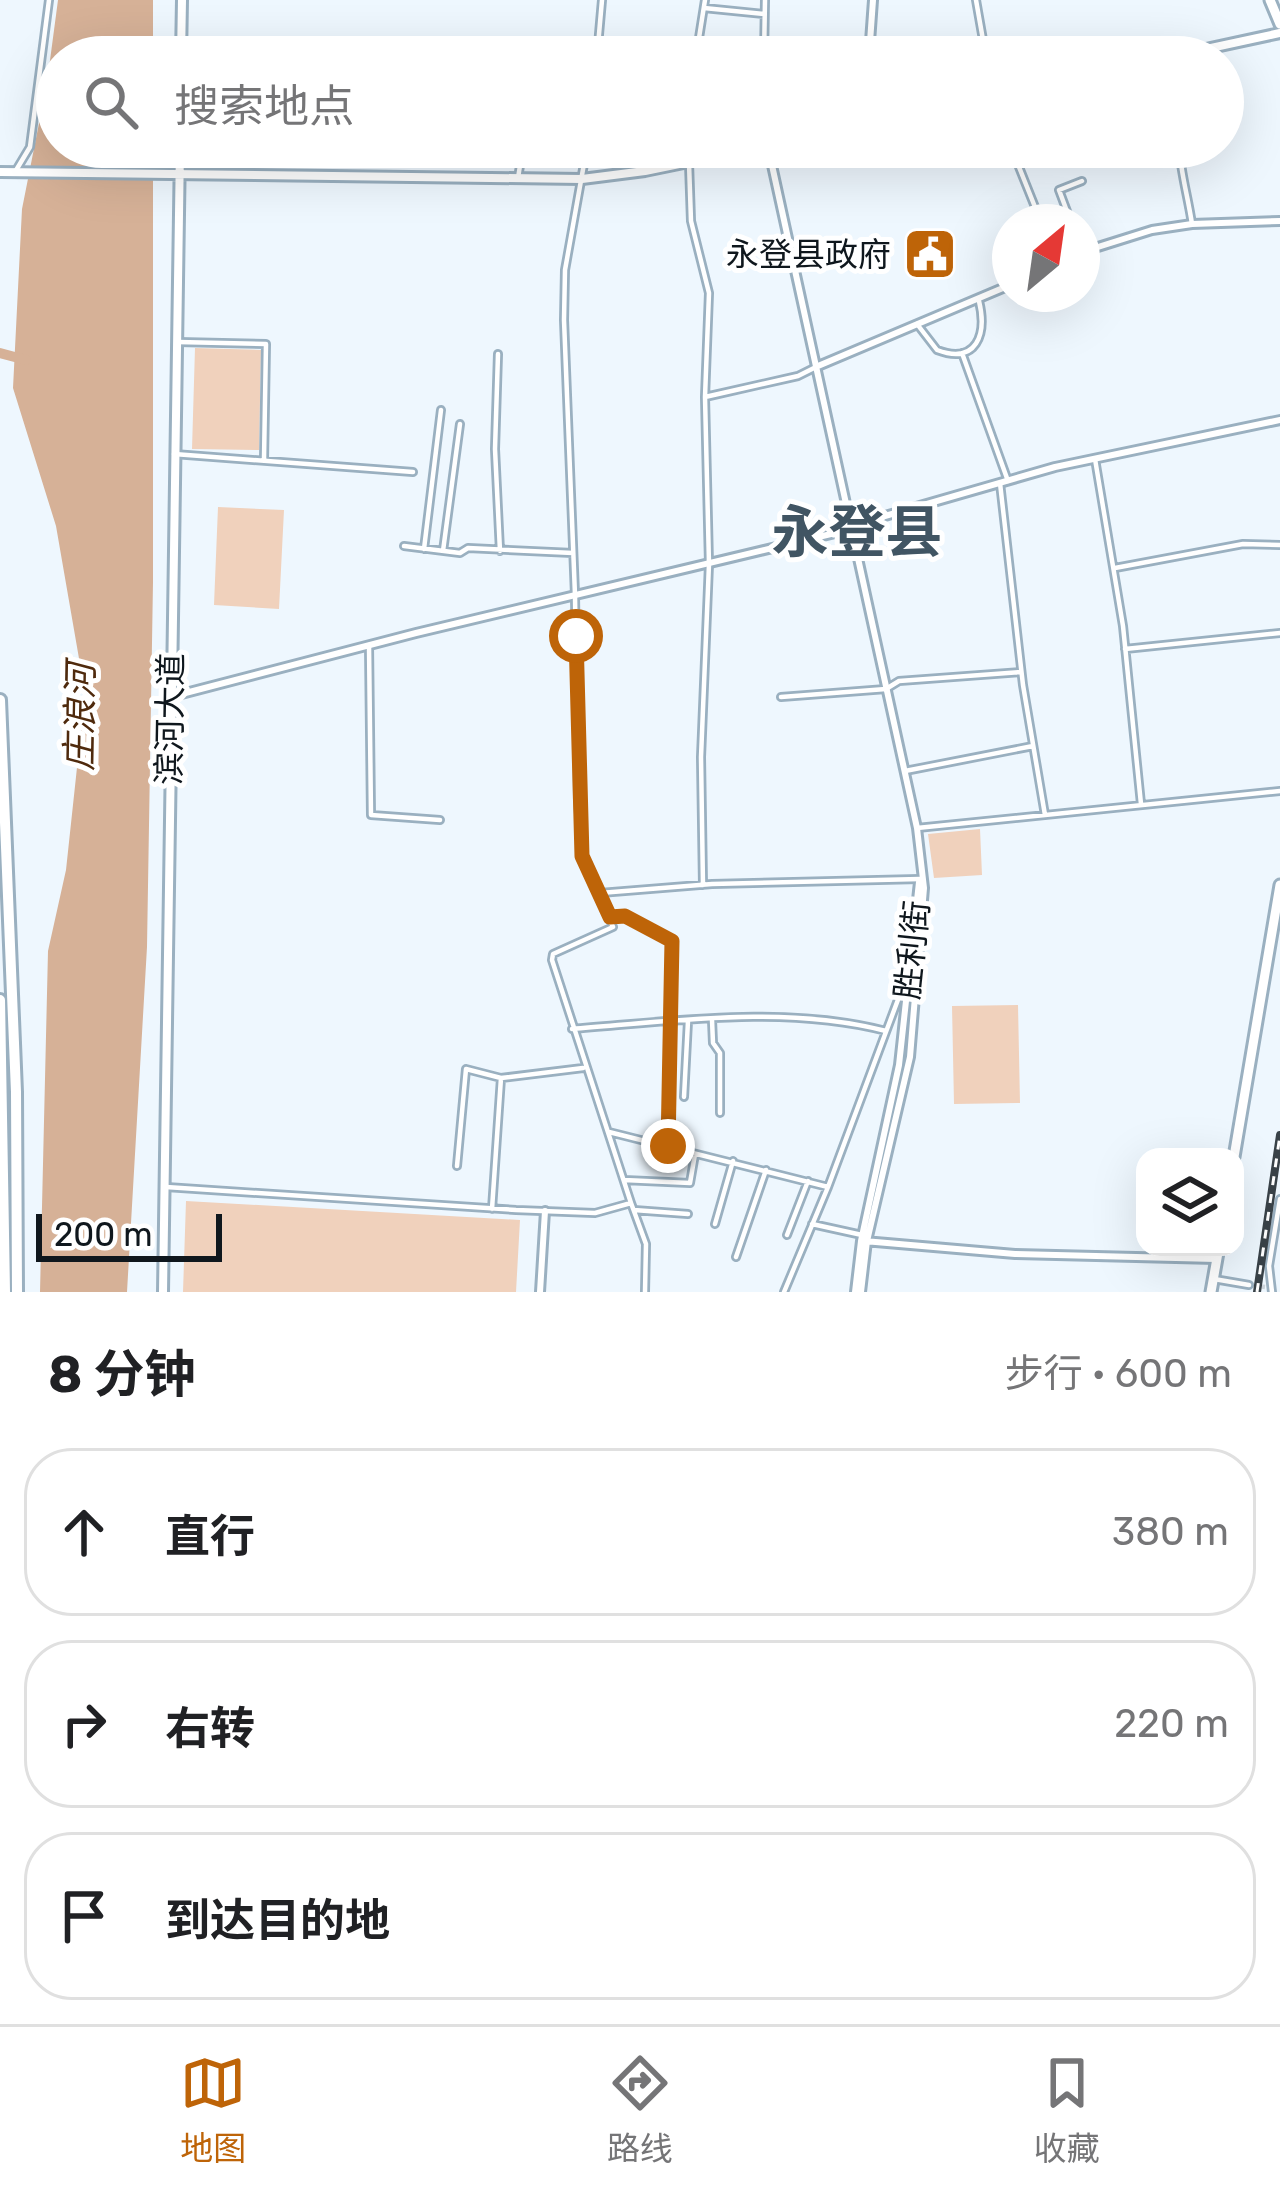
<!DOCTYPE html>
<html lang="zh">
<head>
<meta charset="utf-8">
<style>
  :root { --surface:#fff; --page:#f6f6f6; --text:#202124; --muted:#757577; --line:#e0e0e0; --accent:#be6408 }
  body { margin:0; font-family:Rubik,"Noto Sans SC",sans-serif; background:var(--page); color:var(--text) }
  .controls { position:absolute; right:36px; bottom:36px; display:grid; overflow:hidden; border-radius:24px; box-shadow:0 12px 48px #0002 }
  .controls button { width:108px; height:108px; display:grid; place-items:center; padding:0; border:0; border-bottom:3px solid var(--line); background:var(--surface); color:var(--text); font:60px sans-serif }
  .compass { position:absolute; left:992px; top:204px; width:108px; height:108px; border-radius:50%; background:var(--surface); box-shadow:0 12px 48px #0002; rotate:29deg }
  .scale { position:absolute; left:36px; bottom:30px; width:186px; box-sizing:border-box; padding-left:12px; border:6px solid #0f171d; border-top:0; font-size:33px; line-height:42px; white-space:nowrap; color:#0f171d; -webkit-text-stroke:9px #fff; paint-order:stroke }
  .stop { position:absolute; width:36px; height:36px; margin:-27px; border:9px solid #be6408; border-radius:50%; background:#fff }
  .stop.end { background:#be6408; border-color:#fff; box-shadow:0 3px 12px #0008 }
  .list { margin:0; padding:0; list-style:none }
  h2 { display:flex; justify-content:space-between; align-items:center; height:156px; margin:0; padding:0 48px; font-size:51px }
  h2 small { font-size:39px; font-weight:400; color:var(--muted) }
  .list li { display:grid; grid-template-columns:78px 1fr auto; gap:36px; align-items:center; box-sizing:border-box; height:168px; margin:0 24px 24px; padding:0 24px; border:3px solid var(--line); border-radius:48px }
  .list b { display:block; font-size:45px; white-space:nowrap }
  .list em { font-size:39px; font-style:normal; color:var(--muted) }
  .icon { flex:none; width:66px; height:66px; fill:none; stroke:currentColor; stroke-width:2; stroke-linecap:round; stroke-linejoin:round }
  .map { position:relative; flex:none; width:1280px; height:1292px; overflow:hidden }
  .search { position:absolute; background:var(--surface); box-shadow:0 12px 48px #0002; left:36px; right:36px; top:36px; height:132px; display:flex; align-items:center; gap:30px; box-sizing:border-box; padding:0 42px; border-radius:66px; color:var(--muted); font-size:45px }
  .sheet { height:732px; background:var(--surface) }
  nav { display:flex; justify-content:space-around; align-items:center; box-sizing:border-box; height:168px; border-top:3px solid var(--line); background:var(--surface); font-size:33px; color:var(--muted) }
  nav a { display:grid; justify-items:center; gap:6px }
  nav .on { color:var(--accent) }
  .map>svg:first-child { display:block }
  .green { fill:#f0d1bc }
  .water { fill:#d6b197 }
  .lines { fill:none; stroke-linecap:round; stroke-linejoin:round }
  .river { stroke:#d6b197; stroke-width:10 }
  .minor-tunnel { stroke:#cdd5dc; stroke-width:4.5; stroke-dasharray:4.5 2; stroke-linecap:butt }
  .minor-casing { stroke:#9ab0c0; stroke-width:10 }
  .tertiary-casing { stroke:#9ab0c0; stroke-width:12 }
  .secondary-casing { stroke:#9ab0c0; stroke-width:14 }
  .primary-casing { stroke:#9ab0c0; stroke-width:15 }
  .motorway-casing { stroke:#9ab0c0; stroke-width:16 }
  .minor { stroke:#fff; stroke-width:4.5 }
  .tertiary { stroke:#fff; stroke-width:6 }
  .secondary { stroke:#fff; stroke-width:8 }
  .primary { stroke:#fff; stroke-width:9 }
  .motorway { stroke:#fff; stroke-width:10 }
  .rail-casing { stroke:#394248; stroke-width:8 }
  .rail { stroke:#fff; stroke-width:3; stroke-dasharray:9; stroke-linecap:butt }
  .route { stroke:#be6408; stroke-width:15 }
  .labels { text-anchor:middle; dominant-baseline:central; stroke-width:10; stroke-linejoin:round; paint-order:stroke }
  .poi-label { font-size:33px; fill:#0f171d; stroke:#fff; text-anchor:end }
  .street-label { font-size:33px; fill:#0f171d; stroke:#fff }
  .water-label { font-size:36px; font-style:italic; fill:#4f2a0d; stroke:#fff }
  .town-label { font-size:57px; font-weight:bold; fill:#415563; stroke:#fff }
</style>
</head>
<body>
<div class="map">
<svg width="1280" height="1292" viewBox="0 0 1280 1292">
  <rect width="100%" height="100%" fill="#eef7fe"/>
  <!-- green -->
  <path class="green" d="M195 348 261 350 259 450 192 449Z
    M218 507 284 510 279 609 214 605Z
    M980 829 982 875 934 878 928 834Z
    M1018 1005 1020 1103 954 1104 952 1006Z
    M186 1201 520 1220 516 1292H183Z"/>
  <!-- water -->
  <path class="water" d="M58 0H153V57H57V147H153V582L147 947 127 1292H40L48 951 66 870 85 693 56 526 13 388 22 209 47 83Z"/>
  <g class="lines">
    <!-- river -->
    <path class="river" d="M0 353 26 360"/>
    <!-- minor-tunnel -->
    <path class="minor-tunnel" d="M1249 1285 1265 1287"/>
    <!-- minor casing -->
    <g class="minor-casing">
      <path id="minor" d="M976 0 986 57
        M704 8 764 14
        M597 57 602 0
        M696 57 705 0
        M764 57 765 0
        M1011 147 1041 222
        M1179 147C1181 174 1188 197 1192 224
        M689 163 691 221 709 293 705 397 709 564 701 757 703 885
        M680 164 683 147
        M15 172 30 147 49 0
        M518 178 523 147
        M1071 222 1059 190 1082 181
        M917 324 937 350C977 365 987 334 979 301
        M178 342 266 344 264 459
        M962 353 1008 481
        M498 354 495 449 500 551
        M705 397 798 376 818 366
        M174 454 413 472
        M1095 459 1123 626 1141 804
        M1000 483 1023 685 1045 815
        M404 546 460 553 468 548 573 553
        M424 549 441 410
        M443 551 460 424
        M1115 568 1243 544 1280 545
        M369 645 371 815 440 820
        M1125 649 1280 633
        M781 697 886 689 899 681 1021 672
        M905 771 1033 746
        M917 828 1280 791
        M600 893 712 884 920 879
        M610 917 625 915 672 941 668 1146
        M712 1020 713 1043 720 1053V1113
        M572 1029C674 1021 786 1005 886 1031
        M684 1097 688 1021
        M609 1132 828 1187
        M457 1166 466 1069 501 1078 583 1068
        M624 1180 690 1183 695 1154
        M166 1187 516 1210 595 1213 631 1203 552 960 553 954 613 927 582 856 578 800 575 595 564 320 565 270 587 147
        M631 1203 646 1244 645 1292
        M492 1209 501 1078
        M634 1210 688 1214
        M715 1224 733 1161
        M812 1224 862 1235
        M787 1235 808 1181
        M736 1257 766 1170
        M1214 1279 1249 1285
        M784 1292 828 1187 899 997 907 987
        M1272 1292 1269 1266 1280 1199"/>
    </g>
    <!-- tertiary casing -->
    <g class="tertiary-casing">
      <path id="tertiary" d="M825 57 865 55 870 42 873 0
        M768 147 917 828 924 888 910 1057 867 1241 861 1292
        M1082 252 1152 230 1192 224 1280 221
        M818 366 1010 285
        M170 697 416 633 852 529 878 518 1055 467 1280 420
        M864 1241 1015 1254 1216 1259
        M540 1292 545 1211
        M855 1292 861 1241 899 1065 919 882"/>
    </g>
    <!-- secondary casing -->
    <g class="secondary-casing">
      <path id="secondary" d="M181 57 182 0
        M1169 57 1280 33
        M0 172 582 179 645 171 762 147
        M163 1292 180 147"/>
    </g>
    <!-- primary casing -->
    <g class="primary-casing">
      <path id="primary" d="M1270 0 1280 24
        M1234 1157 1280 885
        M1211 1292 1219 1247"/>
    </g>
    <!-- motorway casing -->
    <g class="motorway-casing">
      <path id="motorway" d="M0 700 16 1092 17 1292
        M0 1000 5 1292"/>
    </g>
    <!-- minor -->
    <use href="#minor" class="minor"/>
    <!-- tertiary -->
    <use href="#tertiary" class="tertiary"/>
    <!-- secondary -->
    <use href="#secondary" class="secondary"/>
    <!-- primary -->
    <use href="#primary" class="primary"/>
    <!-- motorway -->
    <use href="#motorway" class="motorway"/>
    <!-- rail casing -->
    <g class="rail-casing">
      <path id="rail" d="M1257 1292 1280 1135"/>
    </g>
    <!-- rail -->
    <use href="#rail" class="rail"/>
  </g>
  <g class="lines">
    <!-- route -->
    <path class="route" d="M576 636 582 856 610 917 625 916 672 941 668 1146"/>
  </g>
  <!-- icons -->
  <defs>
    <g id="civic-square" transform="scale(2.7)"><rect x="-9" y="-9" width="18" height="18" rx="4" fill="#be6408" stroke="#fff"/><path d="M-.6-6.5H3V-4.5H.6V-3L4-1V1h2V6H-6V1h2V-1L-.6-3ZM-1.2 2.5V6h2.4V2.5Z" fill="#fff"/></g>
  </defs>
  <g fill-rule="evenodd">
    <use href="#civic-square" x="930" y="254"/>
  </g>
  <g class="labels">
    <!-- poi labels -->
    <g class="poi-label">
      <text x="891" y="254">永登县政府</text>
    </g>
    <!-- street labels -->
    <g class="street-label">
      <text transform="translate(170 719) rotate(-89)">滨河大道</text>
      <text transform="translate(912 950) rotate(-84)">胜利街</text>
    </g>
    <!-- water labels -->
    <g class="water-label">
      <text transform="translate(80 717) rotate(-89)">庄浪河</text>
    </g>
    <!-- town labels -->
    <g class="town-label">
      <text x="857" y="532">永登县</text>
    </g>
  </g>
</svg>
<div class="controls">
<button><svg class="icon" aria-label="layers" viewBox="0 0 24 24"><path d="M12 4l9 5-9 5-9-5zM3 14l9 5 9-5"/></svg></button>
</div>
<svg class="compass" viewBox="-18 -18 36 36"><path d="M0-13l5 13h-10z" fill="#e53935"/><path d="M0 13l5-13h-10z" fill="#757577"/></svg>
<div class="scale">200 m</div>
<div class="stop" style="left:576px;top:636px"></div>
<div class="stop end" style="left:668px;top:1146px"></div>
<div class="search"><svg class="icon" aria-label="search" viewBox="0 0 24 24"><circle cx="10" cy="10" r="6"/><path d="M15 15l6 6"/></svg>搜索地点</div>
</div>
<section class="sheet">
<h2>8 分钟<small>步行 · 600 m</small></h2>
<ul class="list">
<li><svg class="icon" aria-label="ahead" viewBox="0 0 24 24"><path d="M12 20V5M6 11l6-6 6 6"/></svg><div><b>直行</b></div><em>380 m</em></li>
<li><svg class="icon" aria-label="right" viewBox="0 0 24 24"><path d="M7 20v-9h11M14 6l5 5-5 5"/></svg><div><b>右转</b></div><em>220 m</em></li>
<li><svg class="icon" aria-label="arrive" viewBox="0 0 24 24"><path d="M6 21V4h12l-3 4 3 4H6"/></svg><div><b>到达目的地</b></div></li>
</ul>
</section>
<nav>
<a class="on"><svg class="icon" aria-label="map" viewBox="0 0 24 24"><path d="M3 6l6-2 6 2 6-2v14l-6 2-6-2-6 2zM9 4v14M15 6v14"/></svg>地图</a>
<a><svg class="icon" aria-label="directions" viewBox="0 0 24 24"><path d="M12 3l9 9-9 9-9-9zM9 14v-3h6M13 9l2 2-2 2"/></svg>路线</a>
<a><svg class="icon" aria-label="saved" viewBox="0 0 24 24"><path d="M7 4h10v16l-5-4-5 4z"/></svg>收藏</a>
</nav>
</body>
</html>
